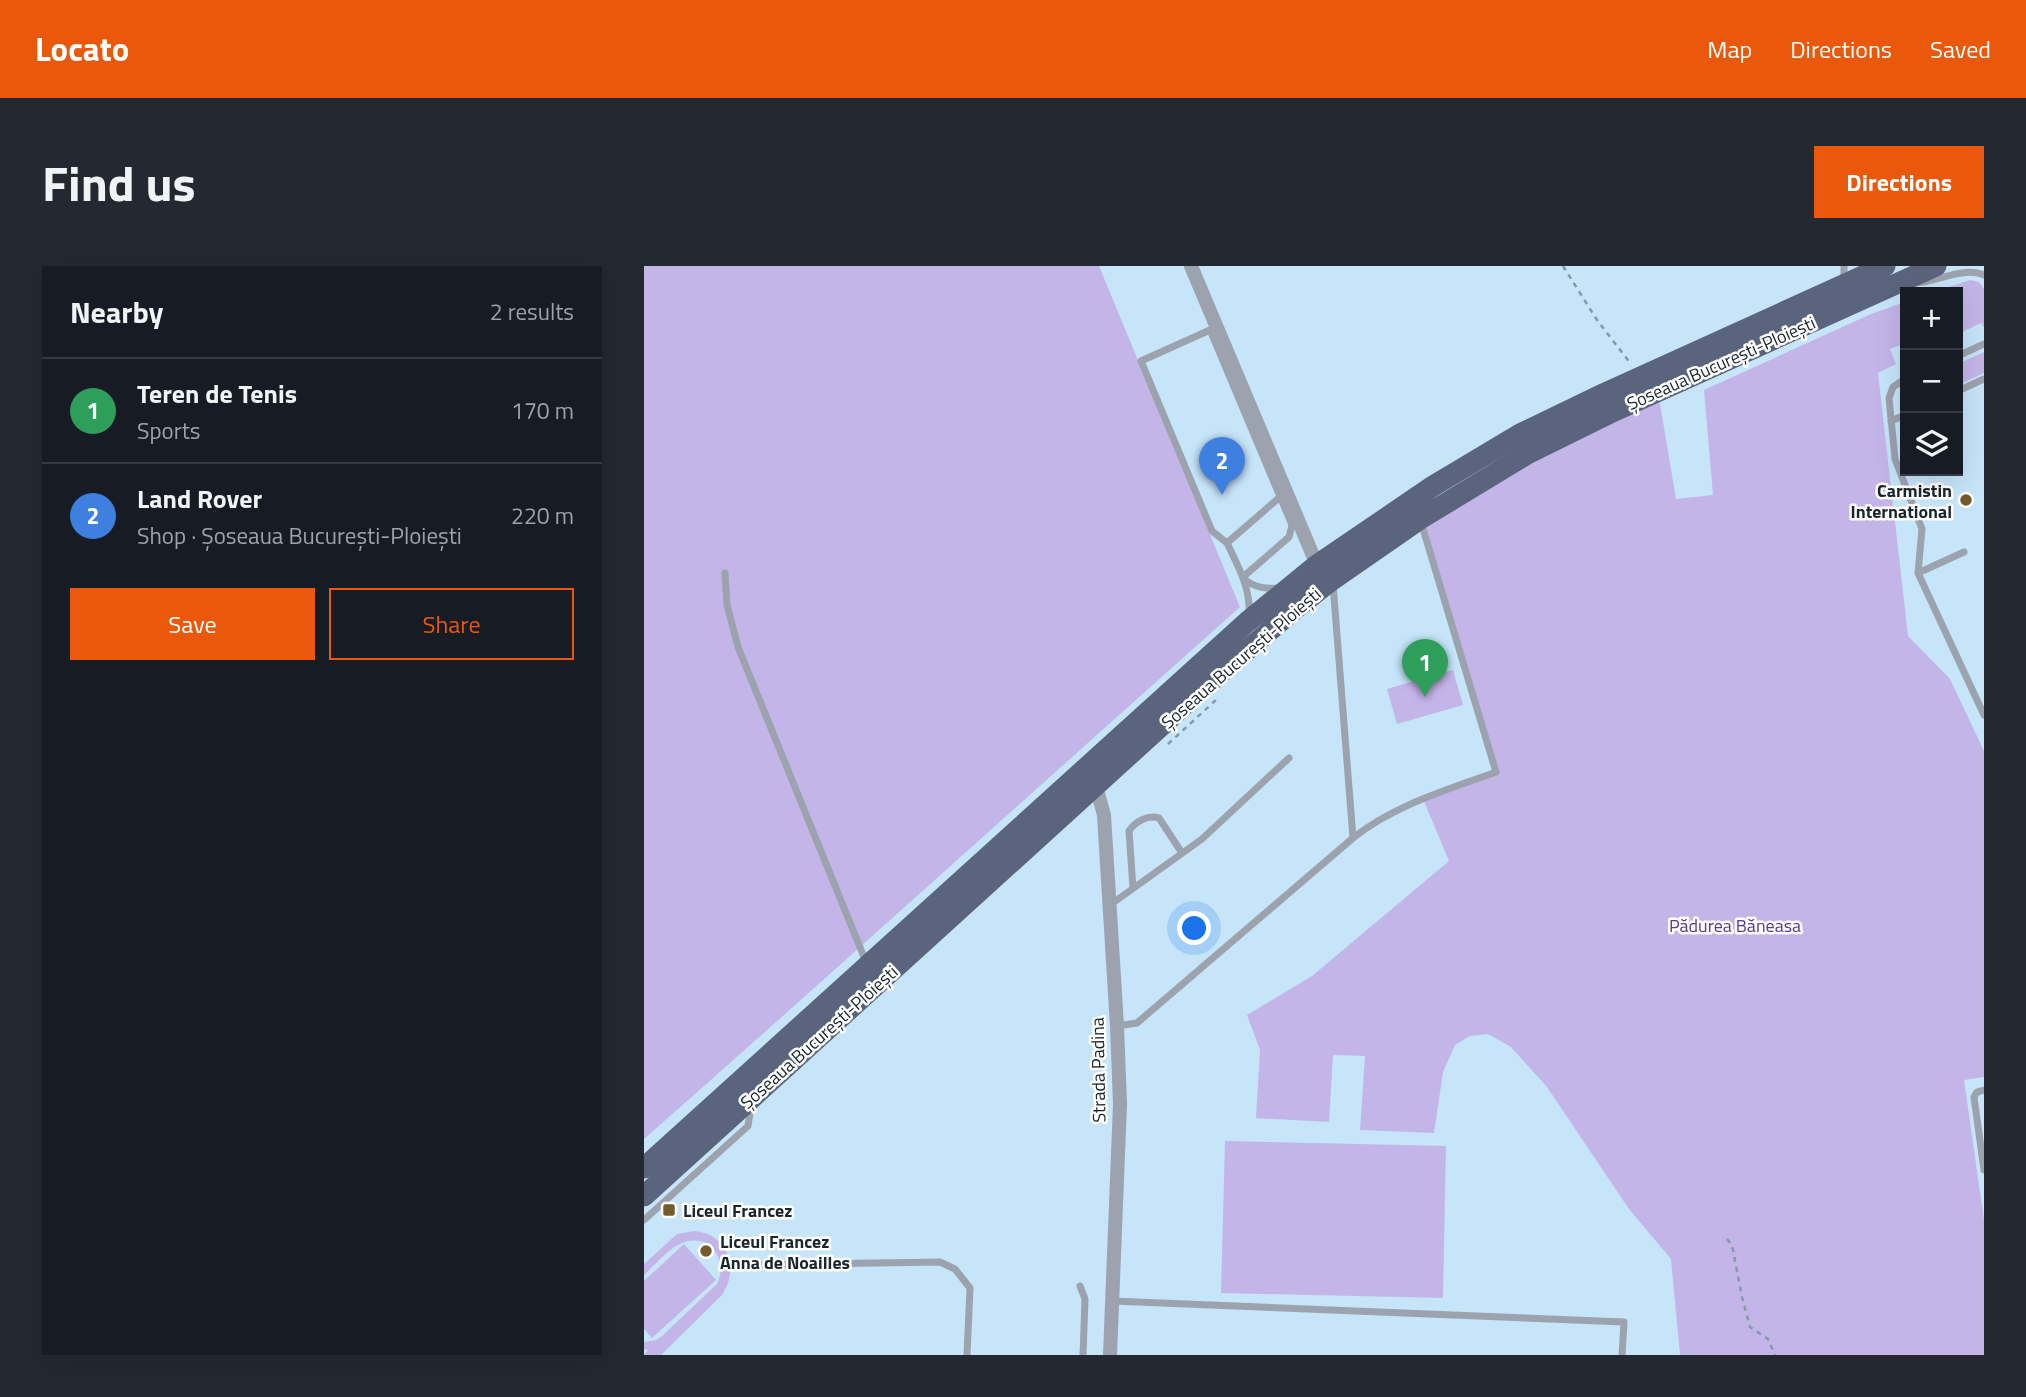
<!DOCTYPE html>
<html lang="en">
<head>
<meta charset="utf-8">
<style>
  :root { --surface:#171b24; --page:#242831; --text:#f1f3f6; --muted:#9ea1a6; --line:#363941; --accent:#ea580c }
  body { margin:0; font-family:"Titillium Web",sans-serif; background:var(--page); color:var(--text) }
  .controls { position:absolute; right:21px; top:21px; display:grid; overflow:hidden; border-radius:0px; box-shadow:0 7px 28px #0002 }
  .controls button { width:63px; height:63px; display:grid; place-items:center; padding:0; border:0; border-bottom:2px solid var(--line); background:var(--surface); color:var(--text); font:35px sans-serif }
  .you { position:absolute; left:551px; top:663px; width:24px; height:24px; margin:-18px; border:5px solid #fff; border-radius:50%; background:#1a73e8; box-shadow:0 0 0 10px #1a73e833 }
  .badge { display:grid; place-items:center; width:46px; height:46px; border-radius:50%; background:var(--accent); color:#fff; font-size:23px; font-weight:700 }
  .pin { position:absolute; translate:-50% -58px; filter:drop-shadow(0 2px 4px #0008) }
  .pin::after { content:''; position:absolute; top:37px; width:24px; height:21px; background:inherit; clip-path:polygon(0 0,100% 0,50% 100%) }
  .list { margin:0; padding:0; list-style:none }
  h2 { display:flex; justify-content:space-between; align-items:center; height:91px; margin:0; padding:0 28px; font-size:30px }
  h2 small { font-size:23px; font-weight:400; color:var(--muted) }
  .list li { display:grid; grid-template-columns:46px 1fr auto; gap:21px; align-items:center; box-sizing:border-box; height:105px; padding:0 28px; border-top:2px solid var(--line) }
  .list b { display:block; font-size:26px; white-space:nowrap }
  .list p { margin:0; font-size:23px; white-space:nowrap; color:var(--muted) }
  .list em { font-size:23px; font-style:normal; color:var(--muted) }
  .actions { display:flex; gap:14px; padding:21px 28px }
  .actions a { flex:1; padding:16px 0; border:2px solid var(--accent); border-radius:0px; text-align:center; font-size:24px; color:var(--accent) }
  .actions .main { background:var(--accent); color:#fff }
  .icon { flex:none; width:38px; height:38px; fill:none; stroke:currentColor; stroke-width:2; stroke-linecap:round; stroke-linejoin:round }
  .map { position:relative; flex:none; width:1340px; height:1089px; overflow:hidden; border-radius:0px }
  header { display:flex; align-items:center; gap:42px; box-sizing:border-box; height:98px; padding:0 35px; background:var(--accent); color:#fff }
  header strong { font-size:33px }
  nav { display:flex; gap:38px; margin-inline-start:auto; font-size:24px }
  .intro { display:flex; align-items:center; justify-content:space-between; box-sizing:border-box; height:168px; padding:0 42px }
  h1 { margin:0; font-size:49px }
  .button { padding:18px 32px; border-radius:0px; background:var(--accent); color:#fff; font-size:24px; font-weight:700 }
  main { display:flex; gap:42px; padding:0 42px }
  aside { flex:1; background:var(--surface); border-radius:0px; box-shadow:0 7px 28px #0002 }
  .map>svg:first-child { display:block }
  .green { fill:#c4b5e9 }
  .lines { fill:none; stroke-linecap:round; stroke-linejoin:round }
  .path { stroke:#829aa9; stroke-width:2.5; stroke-dasharray:5 5; stroke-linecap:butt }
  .service { stroke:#9ca2ae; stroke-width:7 }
  .minor { stroke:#9ca2ae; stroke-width:14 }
  .trunk { stroke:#5a647c; stroke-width:21 }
  .poi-dot { fill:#735b2c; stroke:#fff; stroke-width:2.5 }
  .labels { text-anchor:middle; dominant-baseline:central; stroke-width:5; stroke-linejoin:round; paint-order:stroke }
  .street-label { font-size:18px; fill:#1a262d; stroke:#fff }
  .poi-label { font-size:18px; font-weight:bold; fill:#1a262d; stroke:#fff; text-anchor:start }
  .park-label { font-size:18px; fill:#59398d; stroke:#fff }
</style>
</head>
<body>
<header>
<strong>Locato</strong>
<nav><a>Map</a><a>Directions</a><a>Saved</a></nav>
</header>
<div class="intro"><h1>Find us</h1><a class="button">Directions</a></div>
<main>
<aside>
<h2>Nearby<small>2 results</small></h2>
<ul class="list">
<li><span class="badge" style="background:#2e9e5b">1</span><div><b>Teren de Tenis</b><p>Sports</p></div><em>170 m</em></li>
<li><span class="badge" style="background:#3f7fe0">2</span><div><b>Land Rover</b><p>Shop · Șoseaua București-Ploiești</p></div><em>220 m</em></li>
</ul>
<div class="actions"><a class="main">Save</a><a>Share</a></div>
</aside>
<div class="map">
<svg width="1340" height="1089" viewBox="0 0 1340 1089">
  <rect width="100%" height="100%" fill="#c6e5f9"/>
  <!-- green -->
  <path class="green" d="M0 0H455L596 341C397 518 200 697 0 873Z
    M1326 14 1335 16 1340 23V61L1337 57 1314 68V26H1290Z
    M1261 36V88L1257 79 1246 83 1252 98 1234 107 1264 370 1306 413 1340 485V811L1320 814 1340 954V1089H1036L1027 993 985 943 903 821 867 781 844 768 826 770 811 779 799 806 790 867 716 864 721 790 689 789 685 856 612 852 616 784 603 749 668 710 805 595 779 533 852 506 776 253 1014 126 1032 233 1069 229 1060 124 1227 48Z
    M1340 86V107L1314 119V98Z
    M809 404 819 439 753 458 743 423Z
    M581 875 802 880 799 1032 577 1027Z
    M50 965C84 968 96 1002 78 1029L17 1089H0L4 1084 0 1083V1076L12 1074 18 1070 73 1018C85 994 66 966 38 977 26 981 10 1000 0 1009V998L33 968Z
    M40 978 72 1014 8 1072 0 1063V1015Z"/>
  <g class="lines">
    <!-- path -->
    <path class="path" d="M919 0 953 54 987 98
      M524 478 573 433
      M1083 973 1088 979 1098 1031 1106 1061 1124 1073 1131 1089"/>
    <!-- service -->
    <path class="service" d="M1200 17V0
      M1271 17C1294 16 1318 0 1340 9
      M1314 90 1340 78
      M1261 113 1249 121 1245 132 1251 193 1278 263 1274 307 1340 449
      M1314 125 1340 113
      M1247 155 1261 149
      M583 277 568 265 497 95 566 64 648 259 645 271 599 311
      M81 307 83 339 94 381 222 696
      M1274 307 1320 286
      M599 312C610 322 622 323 637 322
      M605 349C607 323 594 300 583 277L636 231
      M709 572C750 539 803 524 852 506L777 256
      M489 622 485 565C491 556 504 548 515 552L538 587
      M466 639 558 573 645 492
      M473 760 493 757 709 572 689 318
      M1340 824 1333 826 1330 831 1340 904
      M0 954 104 860 107 840
      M107 999 296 996 311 1003 326 1022 323 1089
      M436 1020 441 1033 439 1089
      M469 1035 980 1056 978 1089"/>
    <!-- minor -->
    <path class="minor" d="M547 0 673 299
      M452 520 460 549 473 760 476 838 466 1089"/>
    <!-- trunk -->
    <path class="trunk" d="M0 902 603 356 673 299 789 220 876 168 959 128 1241 0
      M0 930 559 422 651 343 688 314 776 253 885 187 964 148 1292 0"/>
  </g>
  <!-- markers -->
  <g class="poi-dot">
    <circle cx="1322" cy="234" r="7"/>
    <rect x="18" y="937" width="14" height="14" rx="3.5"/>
    <circle cx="62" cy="985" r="7"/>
  </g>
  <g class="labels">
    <!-- street labels -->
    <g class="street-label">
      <text transform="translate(1077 97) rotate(-24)">Șoseaua București-Ploiești</text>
      <text transform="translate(597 392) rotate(-41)">Șoseaua București-Ploiești</text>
      <text transform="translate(175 771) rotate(-42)">Șoseaua București-Ploiești</text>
      <text transform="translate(454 804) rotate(-91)">Strada Padina</text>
    </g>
    <!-- poi labels -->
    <g class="poi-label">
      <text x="1308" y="224" text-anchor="end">Carmistin<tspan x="1308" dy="21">International</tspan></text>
      <text x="39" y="944">Liceul Francez</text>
      <text x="76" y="975">Liceul Francez<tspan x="76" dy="21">Anna de Noailles</tspan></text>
    </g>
    <!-- park labels -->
    <g class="park-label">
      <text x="1091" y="659">Pădurea Băneasa</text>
    </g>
  </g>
</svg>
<div class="controls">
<button>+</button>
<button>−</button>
<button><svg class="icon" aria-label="layers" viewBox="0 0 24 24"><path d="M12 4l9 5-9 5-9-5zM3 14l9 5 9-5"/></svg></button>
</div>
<div class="you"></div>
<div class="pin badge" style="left:781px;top:431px;background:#2e9e5b">1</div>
<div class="pin badge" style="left:578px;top:229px;background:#3f7fe0">2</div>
</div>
</main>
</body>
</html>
